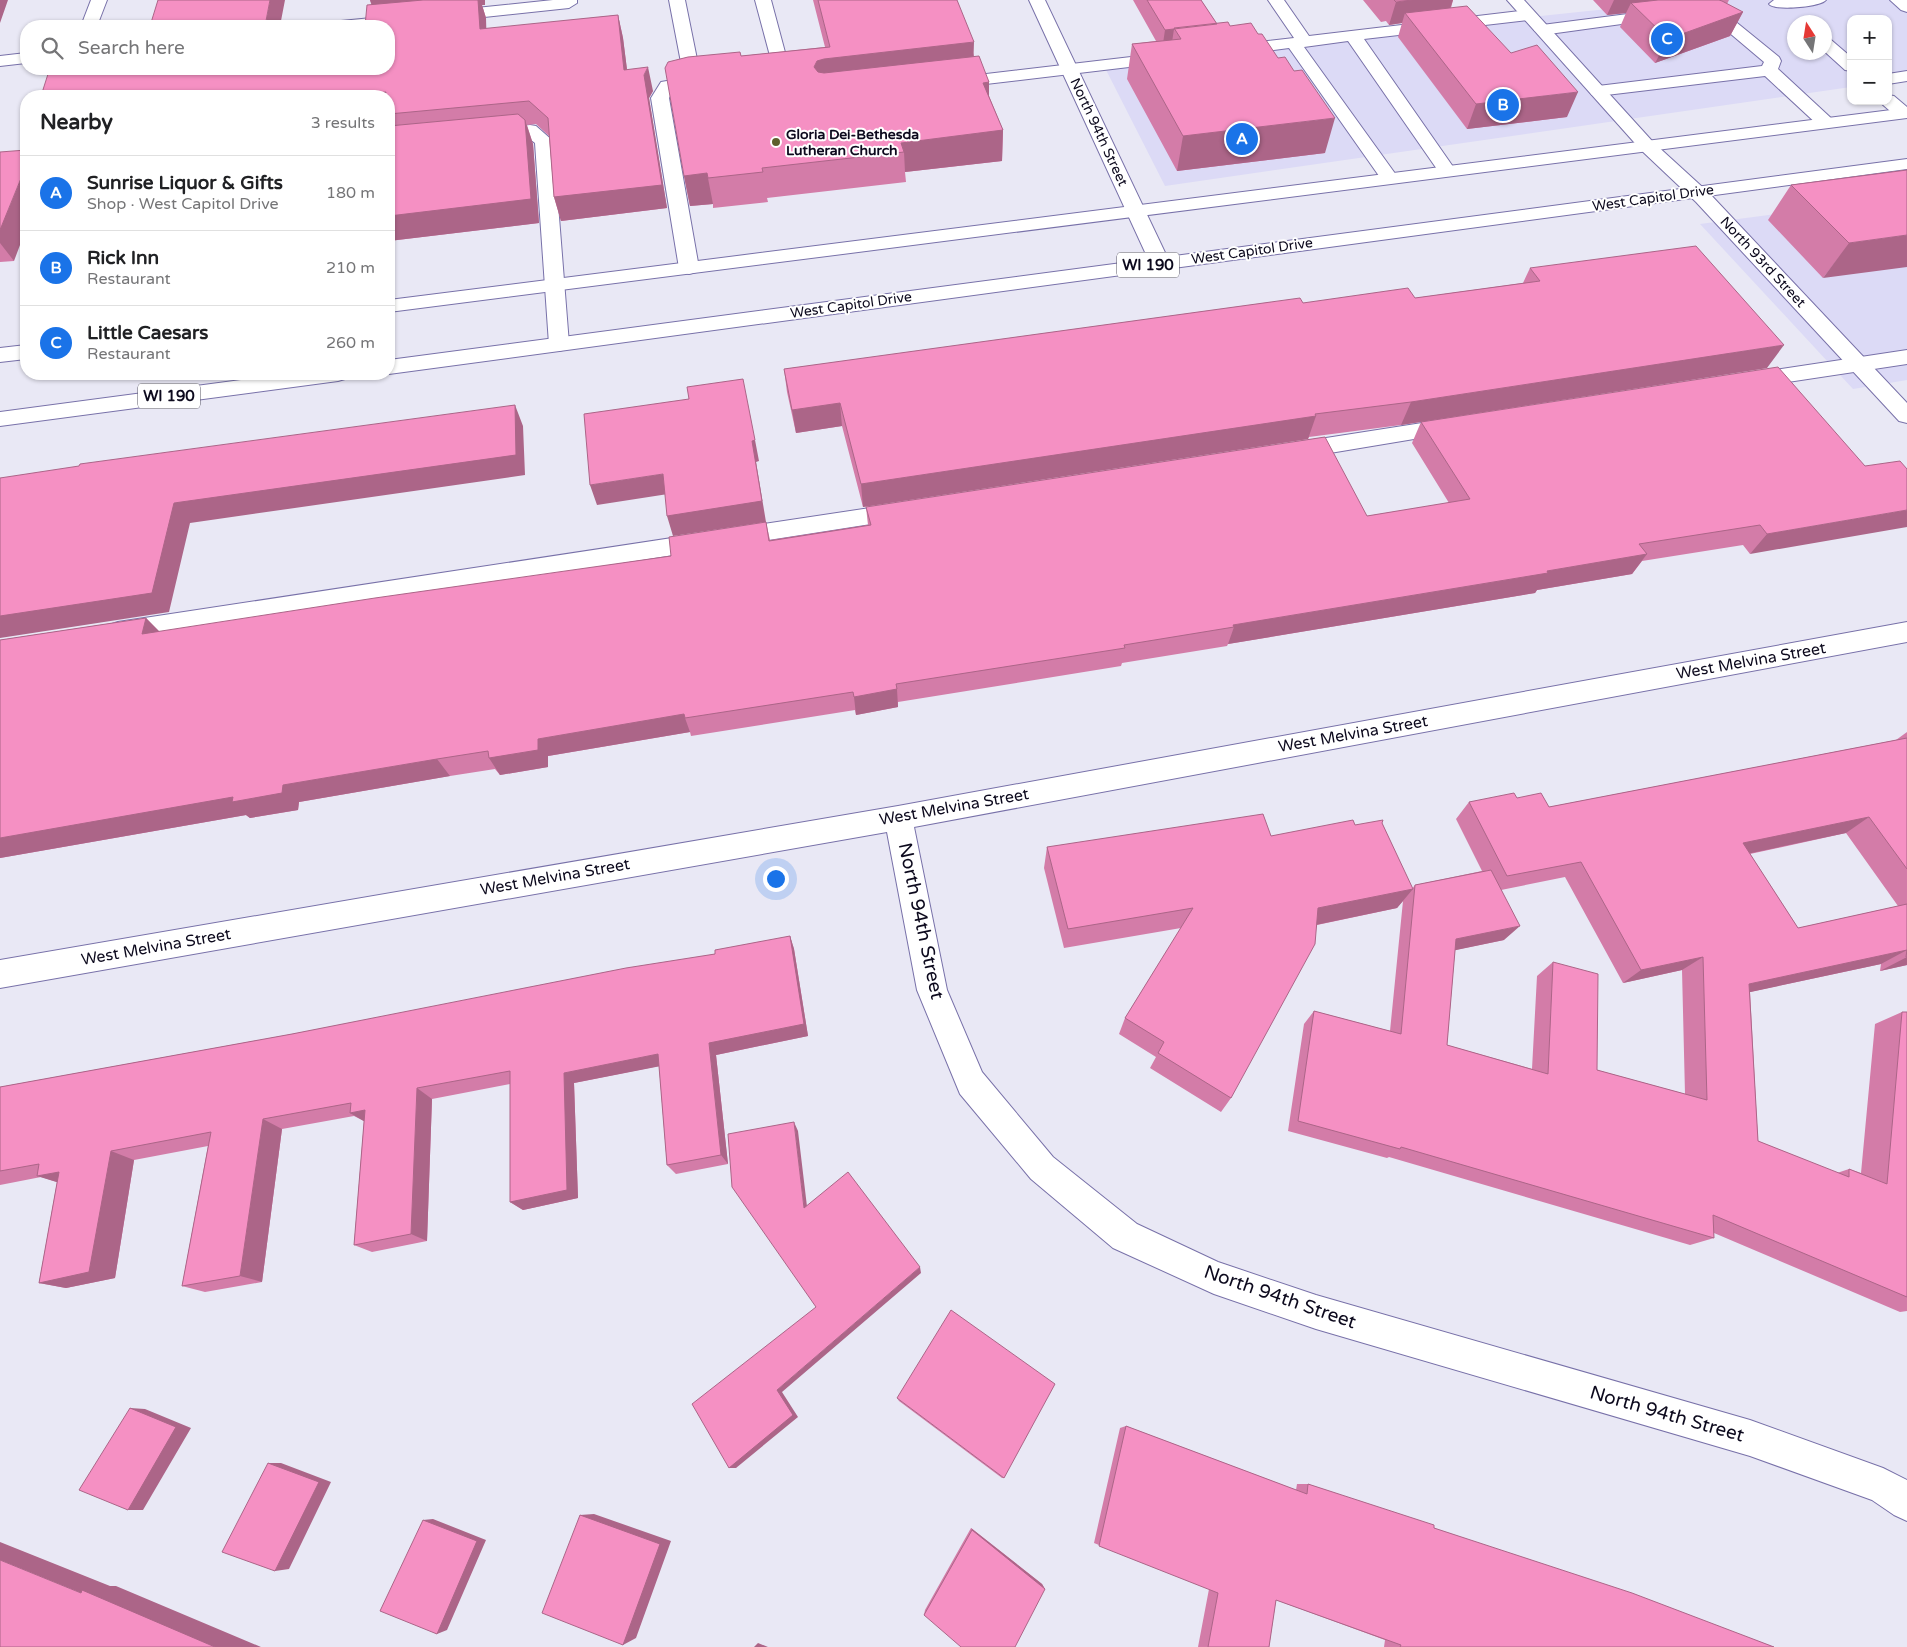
<!DOCTYPE html>
<html lang="en">
<head>
<meta charset="utf-8">
<style>
  :root { --surface:#fff; --page:#f6f6f6; --text:#202124; --muted:#757577; --line:#e0e0e0; --accent:#1a73e8 }
  body { margin:0; font-family:"Varela Round",sans-serif; background:var(--page); color:var(--text) }
  .controls { position:absolute; right:15px; top:15px; display:grid; overflow:hidden; border-radius:10px; box-shadow:0 1px 4px #0004 }
  .controls button { width:45px; height:45px; display:grid; place-items:center; padding:0; border:0; border-bottom:1px solid var(--line); background:var(--surface); color:var(--text); font:25px sans-serif }
  .compass { position:absolute; left:1787px; top:15px; width:45px; height:45px; border-radius:50%; background:var(--surface); box-shadow:0 1px 4px #0004; rotate:348deg }
  .you { position:absolute; left:775px; top:878px; width:18px; height:18px; margin:-12px; border:4px solid #fff; border-radius:50%; background:#1a73e8; box-shadow:0 0 0 8px #1a73e833 }
  .badge { display:grid; place-items:center; width:32px; height:32px; border-radius:50%; background:var(--accent); color:#fff; font-size:16px; font-weight:700 }
  .pin { position:absolute; translate:-50% -50%; border:2px solid #fff; box-shadow:0 1px 5px #0006 }
  .list { margin:0; padding:0; list-style:none }
  h2 { display:flex; justify-content:space-between; align-items:center; height:65px; margin:0; padding:0 20px; font-size:21px }
  h2 small { font-size:16px; font-weight:400; color:var(--muted) }
  .list li { display:grid; grid-template-columns:32px 1fr auto; gap:15px; align-items:center; box-sizing:border-box; height:75px; padding:0 20px; border-top:1px solid var(--line) }
  .list b { display:block; font-size:19px; white-space:nowrap }
  .list p { margin:0; font-size:16px; white-space:nowrap; color:var(--muted) }
  .list em { font-size:16px; font-style:normal; color:var(--muted) }
  .icon { flex:none; width:28px; height:28px; fill:none; stroke:currentColor; stroke-width:2; stroke-linecap:round; stroke-linejoin:round }
  .map { position:relative; flex:none; width:1907px; height:1647px; overflow:hidden }
  .search { position:absolute; background:var(--surface); box-shadow:0 1px 4px #0004; left:20px; top:20px; width:375px; height:55px; display:flex; align-items:center; gap:12px; box-sizing:border-box; padding:0 18px; border-radius:20px; color:var(--muted); font-size:19px }
  .panel { position:absolute; background:var(--surface); box-shadow:0 1px 4px #0004; left:20px; top:90px; width:375px; height:290px; border-radius:20px }
  .map>svg:first-child { display:block }
  .built { fill:#dcdaf6; fill-rule:evenodd }
  .lines { fill:none; stroke-linecap:round; stroke-linejoin:round }
  .lane-casing { stroke:#7871a9; stroke-width:2 }
  .street-casing { stroke:#7871a9; stroke-width:2 }
  .primary-casing { stroke:#7871a9; stroke-width:2 }
  .lane { fill:#fff; fill-rule:evenodd }
  .street { fill:#fff; fill-rule:evenodd }
  .primary { fill:#fff; fill-rule:evenodd }
  .wall { fill:#d37ca8; fill-rule:evenodd }
  .shaded-wall { fill:#ac6588 }
  .building { fill:#f590c3; stroke:#ac6588 }
  .poi-dot { fill:#5e5f2c; stroke:#fff; stroke-width:2 }
  .labels { text-anchor:middle; dominant-baseline:central; stroke-width:4; stroke-linejoin:round; paint-order:stroke }
  .far-street-label { font-size:14px; fill:#0c091d; stroke:#fff }
  .far-poi-label { font-size:14px; font-weight:bold; fill:#0c091d; stroke:#fff; text-anchor:start }
  .shield { fill:#fff; stroke:#555361; stroke-width:1 }
  .shield-label { font-size:15px; font-weight:bold; fill:#0c091d }
  .street-label { font-size:16px; fill:#0c091d; stroke:#fff }
  .near-street-label { font-size:19px; fill:#0c091d; stroke:#fff }
</style>
</head>
<body>
<div class="map">
<svg width="1907" height="1647" viewBox="0 0 1907 1647">
  <rect width="100%" height="100%" fill="#e9e8f5"/>
  <!-- built -->
  <path class="built" d="M1693 0H1907V80L1888 82V19H1851V87L1165 186 1102 62ZM1794 22H1824V52H1794Z
    M1907 197V380L1853 389 1700 224Z"/>
  <g class="lines">
    <!-- lane casing -->
    <g class="lane-casing">
      <path id="lane" d="M669 0H685L700 74 709 75 711 79 709 83 673 90 669 98 699 268 696 272 689 274 682 272 679 268 651 98 661 82 684 78Z
        M755 0H771L790 71 788 75 764 78 758 77 756 73 758 69 773 67Z
        M1268 0H1284L1309 36 1529 10 1537 15 1529 20 1364 39 1456 171 1453 175H1441L1348 41 1304 47 1399 179 1396 183H1384L1289 48 1233 55 1227 53 1225 50 1227 47 1233 45 1294 38Z
        M1826 0C1821 7 1774 11 1769 4L1774 0Z
        M1890 0H1907V12L1901 10Z
        M1702 9 1731 18 1779 57 1781 61 1778 69 1832 119 1835 123 1832 127H1820L1765 76 1598 96 1592 95 1589 91 1592 87 1598 86 1762 66 1764 62 1719 24 1696 17 1694 14 1696 11Z
        M1659 10 1667 15 1665 18 1542 35 1534 30 1542 25Z
        M1824 37 1830 39 1851 57V71L1845 70 1824 51Z
        M1165 53 1171 54 1173 58 1171 62 952 88 946 87 944 83 946 79 952 78Z
        M1907 71V81L1888 84V74Z
        M1888 95 1894 96 1907 107V117H1897L1882 104 1880 101H1888Z
        M530 125 536 126 553 141 569 344 566 349 559 351 552 349 549 344 535 143 526 136 492 139 486 138 483 134 486 130Z
        M1907 350V364L1748 388 1741 386 1737 381 1741 376 1748 374Z
        M1454 418 1462 421 1465 426 1462 431 1294 459 1286 456 1283 451 1286 446 1294 443Z
        M903 503 911 505 915 511 911 517 903 519 118 642 109 639 106 632 109 625 118 622Z"/>
    </g>
    <!-- street casing -->
    <g class="street-casing">
      <path id="street" d="M91 0H107L97 26H81Z
        M553 0H577V3L569 8 447 21 439 16 447 11Z
        M1029 0H1045L1170 263 1167 267 1160 269 1153 267 1150 263Z
        M1507 0H1524L1653 142 1710 194 1907 403V423L1899 421 1696 202 1641 150Z
        M402 15 408 17 410 20 408 23 388 26H333L341 21Z
        M26 53V63L0 66V56Z
        M1907 622V642L914 827 947 990 982 1072 1053 1157 1137 1224 1218 1262 1316 1295 1750 1420 1883 1468 1907 1480V1521L1894 1515 1872 1500 1750 1456 1316 1329 1214 1294 1113 1248 1031 1179 960 1094 917 990 887 832 0 988V960L898 806Z"/>
    </g>
    <!-- primary casing -->
    <g class="primary-casing">
      <path id="primary" d="M1907 108V118L389 312V300Z
        M1907 159V169L389 374H388L389 360Z
        M26 345V359L0 362V348Z
        M287 374H349L345 379 338 381 0 426V412Z"/>
    </g>
    <!-- lane -->
    <use href="#lane" class="lane"/>
    <!-- street -->
    <use href="#street" class="street"/>
    <!-- primary -->
    <use href="#primary" class="primary"/>
  </g>
  <!-- wall -->
  <path class="wall" d="M370 0H485V5H482L486 18V29L618 15 623 38 627 70 653 91 649 98 667 208 561 221 554 197 549 136 536 124 527 125 533 144 539 223 389 241V69Z
    M813 0H957L974 56 989 82V96L1003 130 1002 161 905 172 906 182 767 198 768 202 713 208V204L690 206 684 176 741 56 825 47Z
    M1133 0H1201L1217 24 1325 153 1177 171 1127 79 1132 44 1156 41Z
    M1363 0H1453L1451 8 1567 117 1467 129 1398 37 1402 23 1389 25 1386 21 1381 22Z
    M1593 0H1729L1727 4 1743 12 1730 36 1655 63 1620 27 1626 13 1607 15Z
    M0 152 14 261 0 262Z
    M1907 170 1823 278 1768 220 1791 185Z
    M1530 268 1767 368 1401 425 1309 437 1308 439 863 507 842 426 796 433 787 392 784 369 1303 303 1415 298 1523 283Z
    M1421 422 1865 466 1750 554 1743 545 1642 561 1632 574 1537 590 1535 593 1228 644 1227 646 1122 663 1121 666 898 702V707L856 715 855 710 691 736 690 732 548 756V767L500 775 495 769 450 776 299 802 298 810 250 818 246 815 0 858V640L146 618 159 632 671 556 766 522 770 540 868 525 866 507 1367 516 1449 503 1412 443Z
    M1907 732V965L1880 971 1881 964 1750 992 1758 1141 1837 1173 1849 1169 1861 1173 1875 1024 1902 1012H1907V1311L1900 1312 1714 1233V1238L1690 1245 1389 1157 1387 1158 1288 1131 1304 1024 1314 1011 1390 1031 1403 901 1397 908 1317 925 1231 1098 1221 1112 1150 1068 1156 1057 1119 1034 1125 1018 1181 928 1064 948 1044 868 1047 847 1271 836 1382 823 1412 889 1415 885 1482 871 1456 819 1469 802 1517 798 1549 807 1896 740ZM1846 833 1898 906 1798 928 1750 854ZM1565 877 1623 983 1682 970 1685 1094 1597 1070 1553 962 1537 976 1532 1069 1447 1045 1455 950 1504 940 1501 890Z
    M790 936 794 949 808 1036 716 1055 728 1164 676 1174 667 1165 659 1066 574 1083 578 1198 523 1210 510 1202V1084L432 1099 427 1241 372 1252 354 1245 364 1121 354 1116 282 1129 262 1282 205 1292 182 1286 208 1146 134 1160 115 1278 66 1288 39 1283 57 1182 41 1177 0 1185V1087L292 1034 715 954Z
    M897 1398 1004 1478H1002L899 1401Z
    M1126 1426 1296 1490 1297 1484H1308L1774 1647H1384L1385 1640 1276 1600 1269 1647H1198L1209 1589 1094 1543 1120 1428Z
    M971 1528 1042 1584 1045 1589 924 1615 925 1610Z"/>
  <!-- shaded-wall -->
  <path class="shaded-wall" d="M0 0H8L0 23Z
    M270 0H285L280 26H265Z
    M370 0H485V5H482L486 18 487 53 376 16Z
    M1412 0H1453L1447 18 1405 13 1402 23 1389 25 1396 2Z
    M1614 0H1690L1631 3 1626 13 1607 15Z
    M1743 12 1730 36 1655 63 1668 39Z
    M618 15 623 38 630 93 624 70Z
    M1174 29 1171 49 1162 50 1165 30Z
    M974 42 973 72 827 89 814 67 817 61 824 59Z
    M648 67 653 91 649 98 667 208 561 221 554 197 644 75Z
    M989 82V112L983 83Z
    M386 92 387 96H344Z
    M1578 92 1567 117 1467 129 1476 104Z
    M1335 118 1325 153 1177 171 1183 136Z
    M525 120 533 144 539 223 389 241V216Z
    M1003 130 1002 161 905 172 904 152 901 143Z
    M26 166V229L14 261 0 243V230Z
    M707 173 713 204 690 206 684 176Z
    M1907 235V267L1823 278 1849 243Z
    M1784 345 1767 368 1401 425 1411 402Z
    M840 403 842 426 796 433 792 410Z
    M515 405 523 426 525 475 190 523 169 612 0 638V616L174 503Z
    M1316 416 1308 439 863 507 861 484Z
    M755 440 759 461 756 462 766 522 673 536 667 516 752 441Z
    M663 474 668 494 597 505 590 485Z
    M1907 510V527L1750 554 1767 534Z
    M1647 554 1632 574 1537 590 1535 593 1228 644 1234 627 1233 625Z
    M146 618 164 636 142 634Z
    M897 689 898 707 856 715 854 697Z
    M684 714 685 718 690 732 548 756V767L500 775 489 758 538 739Z
    M437 759 450 776 299 802 298 810 250 818 246 815 0 858V838L283 785Z
    M1869 817 1846 833 1723 859 1743 843Z
    M1413 889 1397 908 1306 927 1318 908Z
    M1520 926 1504 940 1442 953 1456 939Z
    M790 936 794 949 808 1036 716 1055 728 1164 721 1155 709 1043Z
    M1907 950 1881 964 1727 997 1749 984Z
    M1703 957 1682 970 1623 983 1641 970Z
    M1907 957V965L1880 971Z
    M658 1054 666 1065 574 1083 578 1198 523 1210 510 1202 564 1073Z
    M417 1088 432 1099 427 1241 411 1234Z
    M365 1110 367 1123 350 1113Z
    M263 1119 282 1129 262 1282 240 1276Z
    M794 1122 798 1131 808 1215 804 1208Z
    M111 1151 134 1160 115 1278 66 1288 39 1283Z
    M59 1172 63 1184 37 1176Z
    M920 1267 921 1273 782 1392 798 1417 736 1468H729L777 1390Z
    M130 1408 145 1409 191 1428 143 1510H128Z
    M268 1463H281L331 1482 289 1569 275 1571Z
    M594 1514 671 1541 636 1638 623 1645 580 1515Z
    M433 1519 486 1540 447 1630 437 1634 423 1520Z
    M971 1528 1042 1584 1045 1589 972 1530Z
    M0 1542 110 1586H116L261 1647H215L81 1593 0 1560Z
    M758 1643 768 1647H754Z"/>
  <!-- building -->
  <path class="building" d="M158 0H270L265 26H150Z
    M423 0H478L480 29 618 15 624 70 648 67 644 75 662 185 554 197 548 118 529 101 389 114V96H385L386 92 344 96H41L48 74 103 69H389V26H365L367 5Z
    M818 0H957L974 42 824 59 817 61 814 67 818 72 824 73 979 56 989 82 983 83 1003 130 901 143 904 152 762 168 763 172 708 178 707 173 684 176 665 68 668 62 688 57 740 52 741 56 830 47Z
    M1147 0H1201L1217 24 1165 30Z
    M1394 0H1412L1396 2Z
    M1658 0H1719L1722 1 1743 12 1668 39 1631 3Z
    M1467 6 1511 53 1537 45 1578 92 1476 104 1405 13Z
    M1228 22 1230 26 1251 23 1258 34H1262L1278 58 1285 57 1294 71 1302 70 1335 118 1183 136 1132 44 1181 39 1174 28Z
    M518 114 525 120 531 199 389 216V126Z
    M26 150V166L0 230V152Z
    M1907 170V235L1849 243 1791 185Z
    M1696 246 1784 345 1411 402 1315 414 1316 416 861 484 840 403 792 410 784 369 1300 298 1303 303 1408 288 1415 298 1540 281 1530 268Z
    M1778 367 1865 466 1900 461 1907 469V510L1767 534 1760 525 1639 544 1647 554 1547 571 1548 573 1233 625 1234 627 1124 645 1125 648 896 684 897 689 854 697 853 692 685 718 684 714 538 739V750L489 758 488 751 437 759 283 785 282 793 232 802 233 797 0 838V640L146 618 142 634 375 598 671 556 669 537 766 522 769 541 871 525 866 507 1325 437 1367 516 1470 499 1421 422Z
    M743 379 755 440 752 441 762 501 667 516 663 474 590 485 584 414 689 399 687 387Z
    M515 405 516 455 174 503 152 593 0 616V478L79 466 80 464Z
    M1907 738V869L1869 817 1743 843 1798 928 1907 904V957H1906L1907 950 1749 984 1758 1141 1849 1177V1169L1887 1184 1902 1012H1907V1297L1713 1215 1714 1238 1401 1147 1400 1149 1298 1121 1314 1011 1401 1034 1415 885 1491 870 1520 926 1456 939 1447 1045 1548 1074 1553 962 1598 974 1597 1070 1707 1100 1703 957 1641 970 1581 862 1507 876 1469 802 1514 793 1517 798 1541 793 1549 807Z
    M1263 814 1271 836 1353 820 1355 825 1383 820 1382 823 1413 889 1318 908 1315 944 1231 1098 1158 1053 1164 1042 1125 1018 1193 908 1068 929 1047 847Z
    M790 936 804 1024 709 1043 721 1155 667 1165 658 1054 564 1073 567 1190 510 1202V1071L417 1088 411 1234 354 1245 365 1110 350 1113 351 1103 263 1119 240 1276 182 1286 211 1132 111 1151 89 1272 39 1283 59 1172 37 1176 39 1164 0 1171V1087L292 1034 626 968 715 954V950Z
    M794 1122 804 1208 848 1172 920 1267 777 1390 793 1415 729 1468 692 1404 816 1307 732 1187 728 1134Z
    M951 1310 1055 1384 1004 1478 897 1398Z
    M130 1408 176 1427 128 1510 79 1490Z
    M1126 1426 1307 1494 1308 1484 1434 1525V1528L1632 1593 1774 1647H1400L1401 1645 1276 1600 1269 1647H1208L1218 1593 1099 1546Z
    M268 1463 319 1482 275 1571 222 1552Z
    M580 1515 660 1544 623 1645 542 1613Z
    M423 1520 477 1541 437 1634 380 1611Z
    M972 1530 1045 1589 1015 1647H961L924 1615Z
    M0 1560 81 1593 82 1590 215 1647H0Z"/>
  <!-- markers -->
  <circle class="poi-dot" cx="776" cy="142" r="5"/>
  <g class="labels">
    <!-- far-street labels -->
    <g class="far-street-label">
      <text transform="translate(1099 132) rotate(65)">North 94th Street</text>
      <text transform="translate(1653 198) rotate(-8)">West Capitol Drive</text>
      <text transform="translate(1252 251) rotate(-8)">West Capitol Drive</text>
      <text transform="translate(1763 262) rotate(47)">North 93rd Street</text>
      <text transform="translate(851 305) rotate(-8)">West Capitol Drive</text>
    </g>
    <!-- far-poi labels -->
    <g class="far-poi-label">
      <text x="786" y="134">Gloria Dei-Bethesda<tspan x="786" dy="16">Lutheran Church</tspan></text>
    </g>
    <!-- shield labels -->
    <g class="shield">
      <rect x="1117" y="252.5" width="62" height="25" rx="4"/>
      <rect x="138" y="383.5" width="62" height="25" rx="4"/>
    </g>
    <g class="shield-label">
      <text x="1148" y="265">WI 190</text>
      <text x="169" y="396">WI 190</text>
    </g>
    <!-- street labels -->
    <g class="street-label">
      <text transform="translate(1751 661) rotate(-10)">West Melvina Street</text>
      <text transform="translate(1353 734) rotate(-10)">West Melvina Street</text>
      <text transform="translate(954 807) rotate(-10)">West Melvina Street</text>
      <text transform="translate(555 877) rotate(-10)">West Melvina Street</text>
      <text transform="translate(156 947) rotate(-10)">West Melvina Street</text>
    </g>
    <!-- near-street labels -->
    <g class="near-street-label">
      <text transform="translate(921 921) rotate(78)">North 94th Street</text>
      <text transform="translate(1280 1297) rotate(19)">North 94th Street</text>
      <text transform="translate(1667 1414) rotate(16)">North 94th Street</text>
    </g>
  </g>
</svg>
<div class="controls">
<button>+</button>
<button>−</button>
</div>
<svg class="compass" viewBox="-18 -18 36 36"><path d="M0-13l5 13h-10z" fill="#e53935"/><path d="M0 13l5-13h-10z" fill="#757577"/></svg>
<div class="you"></div>
<div class="pin badge" style="left:1242px;top:139px">A</div>
<div class="pin badge" style="left:1503px;top:105px">B</div>
<div class="pin badge" style="left:1667px;top:39px">C</div>
<div class="search"><svg class="icon" aria-label="search" viewBox="0 0 24 24"><circle cx="10" cy="10" r="6"/><path d="M15 15l6 6"/></svg>Search here</div>
<section class="panel">
<h2>Nearby<small>3 results</small></h2>
<ul class="list">
<li><span class="badge">A</span><div><b>Sunrise Liquor &amp; Gifts</b><p>Shop · West Capitol Drive</p></div><em>180 m</em></li>
<li><span class="badge">B</span><div><b>Rick Inn</b><p>Restaurant</p></div><em>210 m</em></li>
<li><span class="badge">C</span><div><b>Little Caesars</b><p>Restaurant</p></div><em>260 m</em></li>
</ul>
</section>
</div>
</body>
</html>
